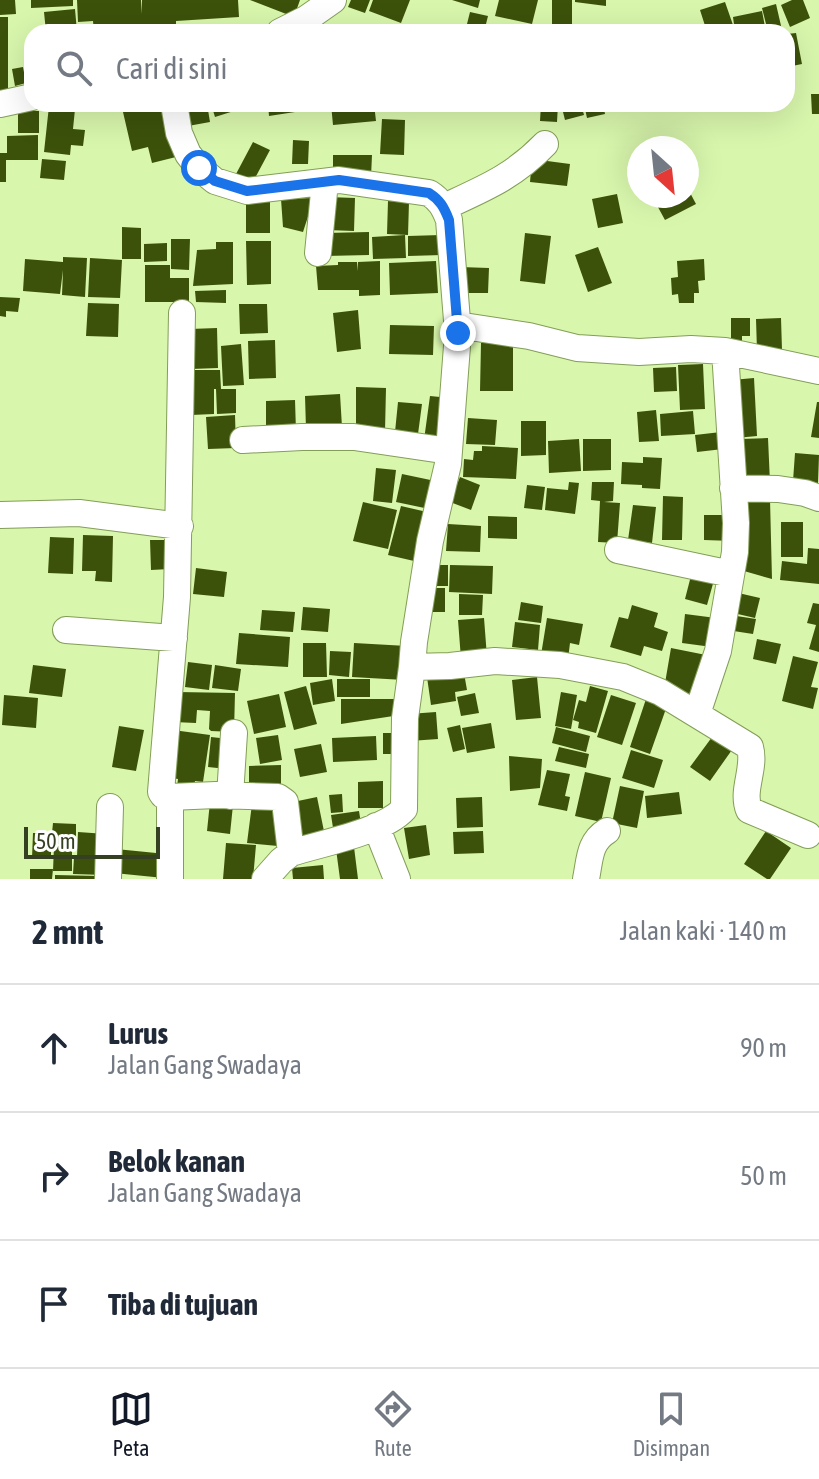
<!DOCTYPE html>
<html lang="id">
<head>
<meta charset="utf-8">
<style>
  :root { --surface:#fff; --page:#f2f2f3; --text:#1f2937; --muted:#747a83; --line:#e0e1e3; --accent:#111827 }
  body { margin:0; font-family:"Asap Condensed",sans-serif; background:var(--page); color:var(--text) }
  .compass { position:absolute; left:627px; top:136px; width:72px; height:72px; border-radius:50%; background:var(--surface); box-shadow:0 8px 32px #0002; rotate:153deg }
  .scale { position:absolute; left:24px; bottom:20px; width:136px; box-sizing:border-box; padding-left:8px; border:4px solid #354022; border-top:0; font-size:22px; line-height:28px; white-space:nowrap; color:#354022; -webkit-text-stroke:6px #fff; paint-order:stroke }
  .stop { position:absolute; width:24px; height:24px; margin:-18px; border:6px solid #1a73e8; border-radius:50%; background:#fff }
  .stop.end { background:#1a73e8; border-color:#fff; box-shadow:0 2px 8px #0008 }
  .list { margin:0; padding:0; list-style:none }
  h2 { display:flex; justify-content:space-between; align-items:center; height:104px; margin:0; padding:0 32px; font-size:34px }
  h2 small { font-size:26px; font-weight:400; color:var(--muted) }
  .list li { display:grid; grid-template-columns:52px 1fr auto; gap:24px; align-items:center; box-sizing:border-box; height:128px; padding:0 32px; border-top:2px solid var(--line) }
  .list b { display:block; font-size:30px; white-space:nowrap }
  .list p { margin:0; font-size:26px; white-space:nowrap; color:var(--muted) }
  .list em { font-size:26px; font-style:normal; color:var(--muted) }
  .icon { flex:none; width:44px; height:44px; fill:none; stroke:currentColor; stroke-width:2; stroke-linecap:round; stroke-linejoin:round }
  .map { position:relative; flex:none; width:819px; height:879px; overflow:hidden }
  .search { position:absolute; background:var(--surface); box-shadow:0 8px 32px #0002; left:24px; right:24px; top:24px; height:88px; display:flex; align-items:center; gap:20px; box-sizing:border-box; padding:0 28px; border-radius:24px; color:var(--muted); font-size:30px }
  .sheet { height:488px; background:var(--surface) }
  nav { display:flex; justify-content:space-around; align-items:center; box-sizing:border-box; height:112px; border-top:2px solid var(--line); background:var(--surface); font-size:22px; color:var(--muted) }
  nav a { display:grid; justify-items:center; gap:4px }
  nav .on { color:var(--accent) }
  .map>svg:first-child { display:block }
  .building { fill:#3c520b }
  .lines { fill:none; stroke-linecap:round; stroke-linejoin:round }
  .minor-casing { stroke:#839e58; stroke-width:28 }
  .minor { stroke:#fff; stroke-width:26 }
  .route { stroke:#1a73e8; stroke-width:10 }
</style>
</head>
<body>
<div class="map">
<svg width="819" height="879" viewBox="0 0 819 879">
  <rect width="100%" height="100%" fill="#d8f6ac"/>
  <!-- building -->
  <path class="building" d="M0 0H15L16 14 0 15Z
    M31 0H73V6L31 8Z
    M77 0H141L142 14V0H238L239 17 176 21V32H144V29L136 30V32H94L93 21 78 22Z
    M250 0H300L294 17Z
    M351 0H370L365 13 348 7Z
    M373 0H410L401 23 369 11Z
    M452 0H480L478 8Z
    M499 0H538L532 24 495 16Z
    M552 0H572V27H552Z
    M575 0H606V6L575 2Z
    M792 0H803L810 18 790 27 781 5Z
    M725 2 733 25 707 32 700 10Z
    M776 4 782 30 768 32 762 8Z
    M75 9 77 32H46L44 12Z
    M762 11 766 32H735L733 17Z
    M470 12 488 16 484 32H465Z
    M0 17H8V90L0 91Z
    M509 24 547 27 546 32H508Z
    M796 33 802 64 787 67V34Z
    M23 67 26 83 15 86 12 69Z
    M811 94H819V114H812Z
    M134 104H150V106L168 104 180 156 152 163 148 147 132 151 123 112 136 109Z
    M185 104H207L210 122 188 126Z
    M211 104H236L237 110 215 117Z
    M268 104H293L295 112 269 116Z
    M331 104H374L376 121 333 125Z
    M377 104H396L397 110 378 112Z
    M541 104H558L557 122 540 121Z
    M561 104H581L584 115 565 120Z
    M584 104H603L605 114 587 118Z
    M49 106 75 109 73 129 85 130 83 146 71 145 70 155 44 152Z
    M18 111H39V133H18Z
    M382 119 405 120 404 155 380 154Z
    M38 135V160H6V182H0V153H7V136Z
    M293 140 309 141 308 164H292Z
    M253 142 270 150 253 182 236 174Z
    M333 155H372L371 177 333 176Z
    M42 159 66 161 64 180 40 178Z
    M532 159 570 164 567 186 530 182Z
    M687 187 696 204 665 220 653 198 657 196H687Z
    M617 194 623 223 598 228 592 199Z
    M328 197 355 198 354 231 327 230Z
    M246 198H270V233H246Z
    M314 198 303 232 283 227 281 199Z
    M388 201 409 202 408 235 387 234Z
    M122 227 141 228V259H122Z
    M369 232V255L325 256V233Z
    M525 233 551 236 545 284 520 281Z
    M405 235 406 258 373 259 372 237Z
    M441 235 442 255 408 256V236Z
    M171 239H190L189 270 171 269Z
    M246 241H271V284L247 285Z
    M216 242H233V284L193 286 197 250 216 249Z
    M167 243V261L144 262V244Z
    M598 247 612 283 588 292 575 255Z
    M63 257 87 258 85 297 62 295 63 270 60 294 23 291 25 259 63 262Z
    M90 258 122 260 120 298 88 297Z
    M704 259 705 280 698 281 699 293H694V303H679L678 294 672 295 671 278 678 277 677 261Z
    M380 261V295L359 296V290H318L316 266 338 265V262H357L358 271V262Z
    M436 261 438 293 390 295 389 263Z
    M145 265H170V278H189V302H145Z
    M460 267 489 268 488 293H459Z
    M226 290V303L196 302 195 291Z
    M0 297 20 298 18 312 6 311V317L0 316Z
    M88 303 119 304 118 337 86 336Z
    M239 304H267L268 333 240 334Z
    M358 310 361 349 337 352 333 313Z
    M731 318H750V336H742V348L731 345Z
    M781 318 782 350 757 351 756 319Z
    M390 325 434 326 433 355 389 354Z
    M217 328 218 368 191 369 190 329Z
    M275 340 276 378 249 379 248 341Z
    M481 343H513V391H480Z
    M241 344 244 385 223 386 221 346Z
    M703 364 705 409 680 410 678 365Z
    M676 367 677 391 654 392 653 368Z
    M191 370H220L221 389H236V413L217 414 216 389H214V414L191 415Z
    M754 378 757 436 736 438 732 380Z
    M356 387 386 388 385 431H356Z
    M340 394 342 427 306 429 305 396Z
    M430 396 450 398 445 442 424 440Z
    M295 400 296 432 266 433V401Z
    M398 402 422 404 418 434 395 432Z
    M817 402H819V438L811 437Z
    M656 410 659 441 639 442 637 412Z
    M693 411 695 434 661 436 660 414Z
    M235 415 236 448 208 449 206 417Z
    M468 418 497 420 495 445 466 444Z
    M521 421H546V455L521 456Z
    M721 432 723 449 697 452 695 435Z
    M768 438 770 483 741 484 740 439Z
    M579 439 581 471 549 473 548 441Z
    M583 439H611V470L583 471Z
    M482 446 518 448 516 479 463 477 464 459 473 460 474 451H482Z
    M795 453 819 455 818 483 793 481Z
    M643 457 662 458 660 489 642 488V485L621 484 622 462 643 463Z
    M376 468 396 470 392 503 373 501Z
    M402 474 440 482 434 510 396 502Z
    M460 477 480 485 471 510 450 502Z
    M569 482 579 483 575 514 545 510 547 488 568 490Z
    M592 482H614L613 501 604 502 620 503 617 543 598 542 600 501 591 500Z
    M527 485 545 487 542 510 524 508Z
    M738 495 770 499 772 579 744 571Z
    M663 496 683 497 682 540H662Z
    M363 502 397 510 388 549 353 541Z
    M633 505 656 507 652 543 628 540Z
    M401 506 427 512 414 561 388 555Z
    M704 515H734L733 541 704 540Z
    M488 516 517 517V539L488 538Z
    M781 522H803V557H781Z
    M448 524 481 526 480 552 446 551Z
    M83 535 113 536 112 582 95 581 96 571H82Z
    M50 537 74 538 73 574 48 573Z
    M150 540H169L170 569 151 570Z
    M808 548 819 549V584L780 580 782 561 807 564Z
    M429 565H448V586H428Z
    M450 565 493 566 492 594 449 592Z
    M196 568 227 572 224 597 193 594Z
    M693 568 716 573 707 605 685 599Z
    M426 588H445V612H426Z
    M734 592 760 598 755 618 729 612Z
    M459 594 483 595 482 615H459Z
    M521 602 543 606 541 623 518 620Z
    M813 603 819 604V652L809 649 816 625 807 623Z
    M632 605 658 613 654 627 668 632 662 651 644 646 641 656 610 647 619 617 628 619Z
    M303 607 330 609 328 632 301 630Z
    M262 610 295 612 293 632 260 630Z
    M685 614 716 618 712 647 682 643Z
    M730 615 756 619 753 634 727 630Z
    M484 618 487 657 461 659 458 620Z
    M547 618 583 624 579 645 570 643 568 659 541 655Z
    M515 622 540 625 538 650 512 647Z
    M239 633 290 637 288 667 236 664Z
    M757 639 781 644 776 664 753 659Z
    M303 643H326L327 677H303Z
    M354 643 407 646 404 680 352 677Z
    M671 648 706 655 699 695 664 689Z
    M330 651 351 652 349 677 329 675Z
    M793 656 818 662 811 687 818 688 813 709 782 701Z
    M188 662 212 665 209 690 185 687Z
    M33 665 66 669 62 697 29 693Z
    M215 665 241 669 238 691 212 688Z
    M464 673 467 690 455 692 456 701 431 705 427 677Z
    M537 677 541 718 516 720 512 680Z
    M332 679 335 701 313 705 310 683Z
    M337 679H370V697H337Z
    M306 686 317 724 294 730 284 692Z
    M590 686 608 691 596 733 578 728 579 722 573 720 579 700 586 702Z
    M178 692 235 693 234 732 211 731 209 729 210 711 197 710 196 723 174 722Z
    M561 692 577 695 571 729 555 726Z
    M475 693 479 713 461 716 457 697Z
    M279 694 286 727 254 734 247 701Z
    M4 695 38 698 36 728 2 725Z
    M611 695 636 703 622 745 597 737Z
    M647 696 668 703 650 754 630 747Z
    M341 699H398L400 715 341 724Z
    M436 712 438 739 410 741 409 714Z
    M491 723 495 748 467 753 462 728Z
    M460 725 465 749 453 752 447 728Z
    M119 726 144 730 136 771 112 767Z
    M556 727 590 736 586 752 552 743Z
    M173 730 210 735 203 782 195 781 194 789 177 787 178 779 166 777Z
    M383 733H398V754H383Z
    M715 733 734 747 710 781 690 767Z
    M278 735 282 760 260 764 256 738Z
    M376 736 377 760 333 762 332 738Z
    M211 737 229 739 227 769 208 767Z
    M321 744 327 772 300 777 294 749Z
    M559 747 589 754 586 768 555 761Z
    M631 750 663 760 654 788 622 778Z
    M509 756 542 759 540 788 510 791Z
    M281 765V791H249V766Z
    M547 770 570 774 565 796 570 797 567 811 538 805Z
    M585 772 611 778 601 822 575 816Z
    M383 781V808H358V782Z
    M620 786 644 791 637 828 612 823Z
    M679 792 682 814 647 818 645 796Z
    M342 794 343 812 331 813 329 795Z
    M317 797 326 841 302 846 293 802Z
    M482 797 483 827 457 828 456 798Z
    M210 802 233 805 230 834 207 831Z
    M252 804 282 808 278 846 247 843Z
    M359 811 362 830 334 834 331 815Z
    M53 823 76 824V844H51V859L32 858 33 833H52Z
    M426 825 430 855 409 859 404 828Z
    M483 831 484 853 454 854 453 832Z
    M766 831 791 848 770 879H767L744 864Z
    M78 832 106 834 104 875 73 874 74 857H77Z
    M226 843 256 845 253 879H223Z
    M54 846 72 847V871H53Z
    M354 847 358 879H340L336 849Z
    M116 849 166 854 164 878 114 873Z
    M323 865 324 879H293L292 868Z
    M30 869H53L52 879H30Z
    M55 875 99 876V879H55Z"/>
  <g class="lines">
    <!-- minor casing -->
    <g class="minor-casing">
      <path id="minor" d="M280 32 306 19 333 0
        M0 104 32 97
        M174 104 179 133 188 154 199 168 215 181 247 191 339 180 429 193C440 200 444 207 449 220L458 333 448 464 430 541 414 642 412 667 405 718 404 809C383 832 322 843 291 853L281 861 265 879
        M444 207C485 188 513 177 545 144
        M318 253 325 182
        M182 313 177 597 161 792 163 795 170 797 216 795 278 797 285 802 291 853
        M457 325 529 336 577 348 639 352 691 349 725 351 819 371
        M243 440 302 437H354L449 451
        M733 488 778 489 805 493 819 498
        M0 515 79 513 180 526
        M618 550 731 574
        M66 630 174 638
        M412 667 450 666 495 661 560 665 623 677 660 692 750 747C756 768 741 790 749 810L808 835
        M697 714 718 651 735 552 736 523 725 351
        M230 796 234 733
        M170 797V879
        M376 826 397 879
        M108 879 110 807
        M586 879C590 859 589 842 607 831"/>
    </g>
    <!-- minor -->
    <use href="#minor" class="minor"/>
  </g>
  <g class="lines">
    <!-- route -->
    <path class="route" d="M199 168 215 181 247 191 339 180 429 193C440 200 444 207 449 220L458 333"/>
  </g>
</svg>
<svg class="compass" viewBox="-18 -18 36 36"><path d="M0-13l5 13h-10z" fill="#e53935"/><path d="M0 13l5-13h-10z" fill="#747a83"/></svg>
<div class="scale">50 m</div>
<div class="stop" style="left:199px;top:168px"></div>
<div class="stop end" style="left:458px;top:333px"></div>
<div class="search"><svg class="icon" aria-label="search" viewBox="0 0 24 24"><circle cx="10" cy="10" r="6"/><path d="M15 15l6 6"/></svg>Cari di sini</div>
</div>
<section class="sheet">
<h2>2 mnt<small>Jalan kaki · 140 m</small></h2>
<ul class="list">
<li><svg class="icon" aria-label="ahead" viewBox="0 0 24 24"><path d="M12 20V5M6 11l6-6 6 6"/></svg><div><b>Lurus</b><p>Jalan Gang Swadaya</p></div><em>90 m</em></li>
<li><svg class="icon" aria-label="right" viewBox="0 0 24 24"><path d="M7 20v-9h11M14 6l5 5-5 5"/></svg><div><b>Belok kanan</b><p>Jalan Gang Swadaya</p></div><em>50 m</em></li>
<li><svg class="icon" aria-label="arrive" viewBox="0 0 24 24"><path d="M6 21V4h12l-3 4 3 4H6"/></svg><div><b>Tiba di tujuan</b></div></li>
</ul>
</section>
<nav>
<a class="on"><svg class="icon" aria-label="map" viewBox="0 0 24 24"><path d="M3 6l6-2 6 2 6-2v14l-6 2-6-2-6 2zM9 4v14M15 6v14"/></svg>Peta</a>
<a><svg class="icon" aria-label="directions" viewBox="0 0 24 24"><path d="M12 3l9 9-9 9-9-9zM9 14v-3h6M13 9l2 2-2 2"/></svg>Rute</a>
<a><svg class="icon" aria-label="saved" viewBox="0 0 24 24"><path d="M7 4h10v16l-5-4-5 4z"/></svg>Disimpan</a>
</nav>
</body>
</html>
